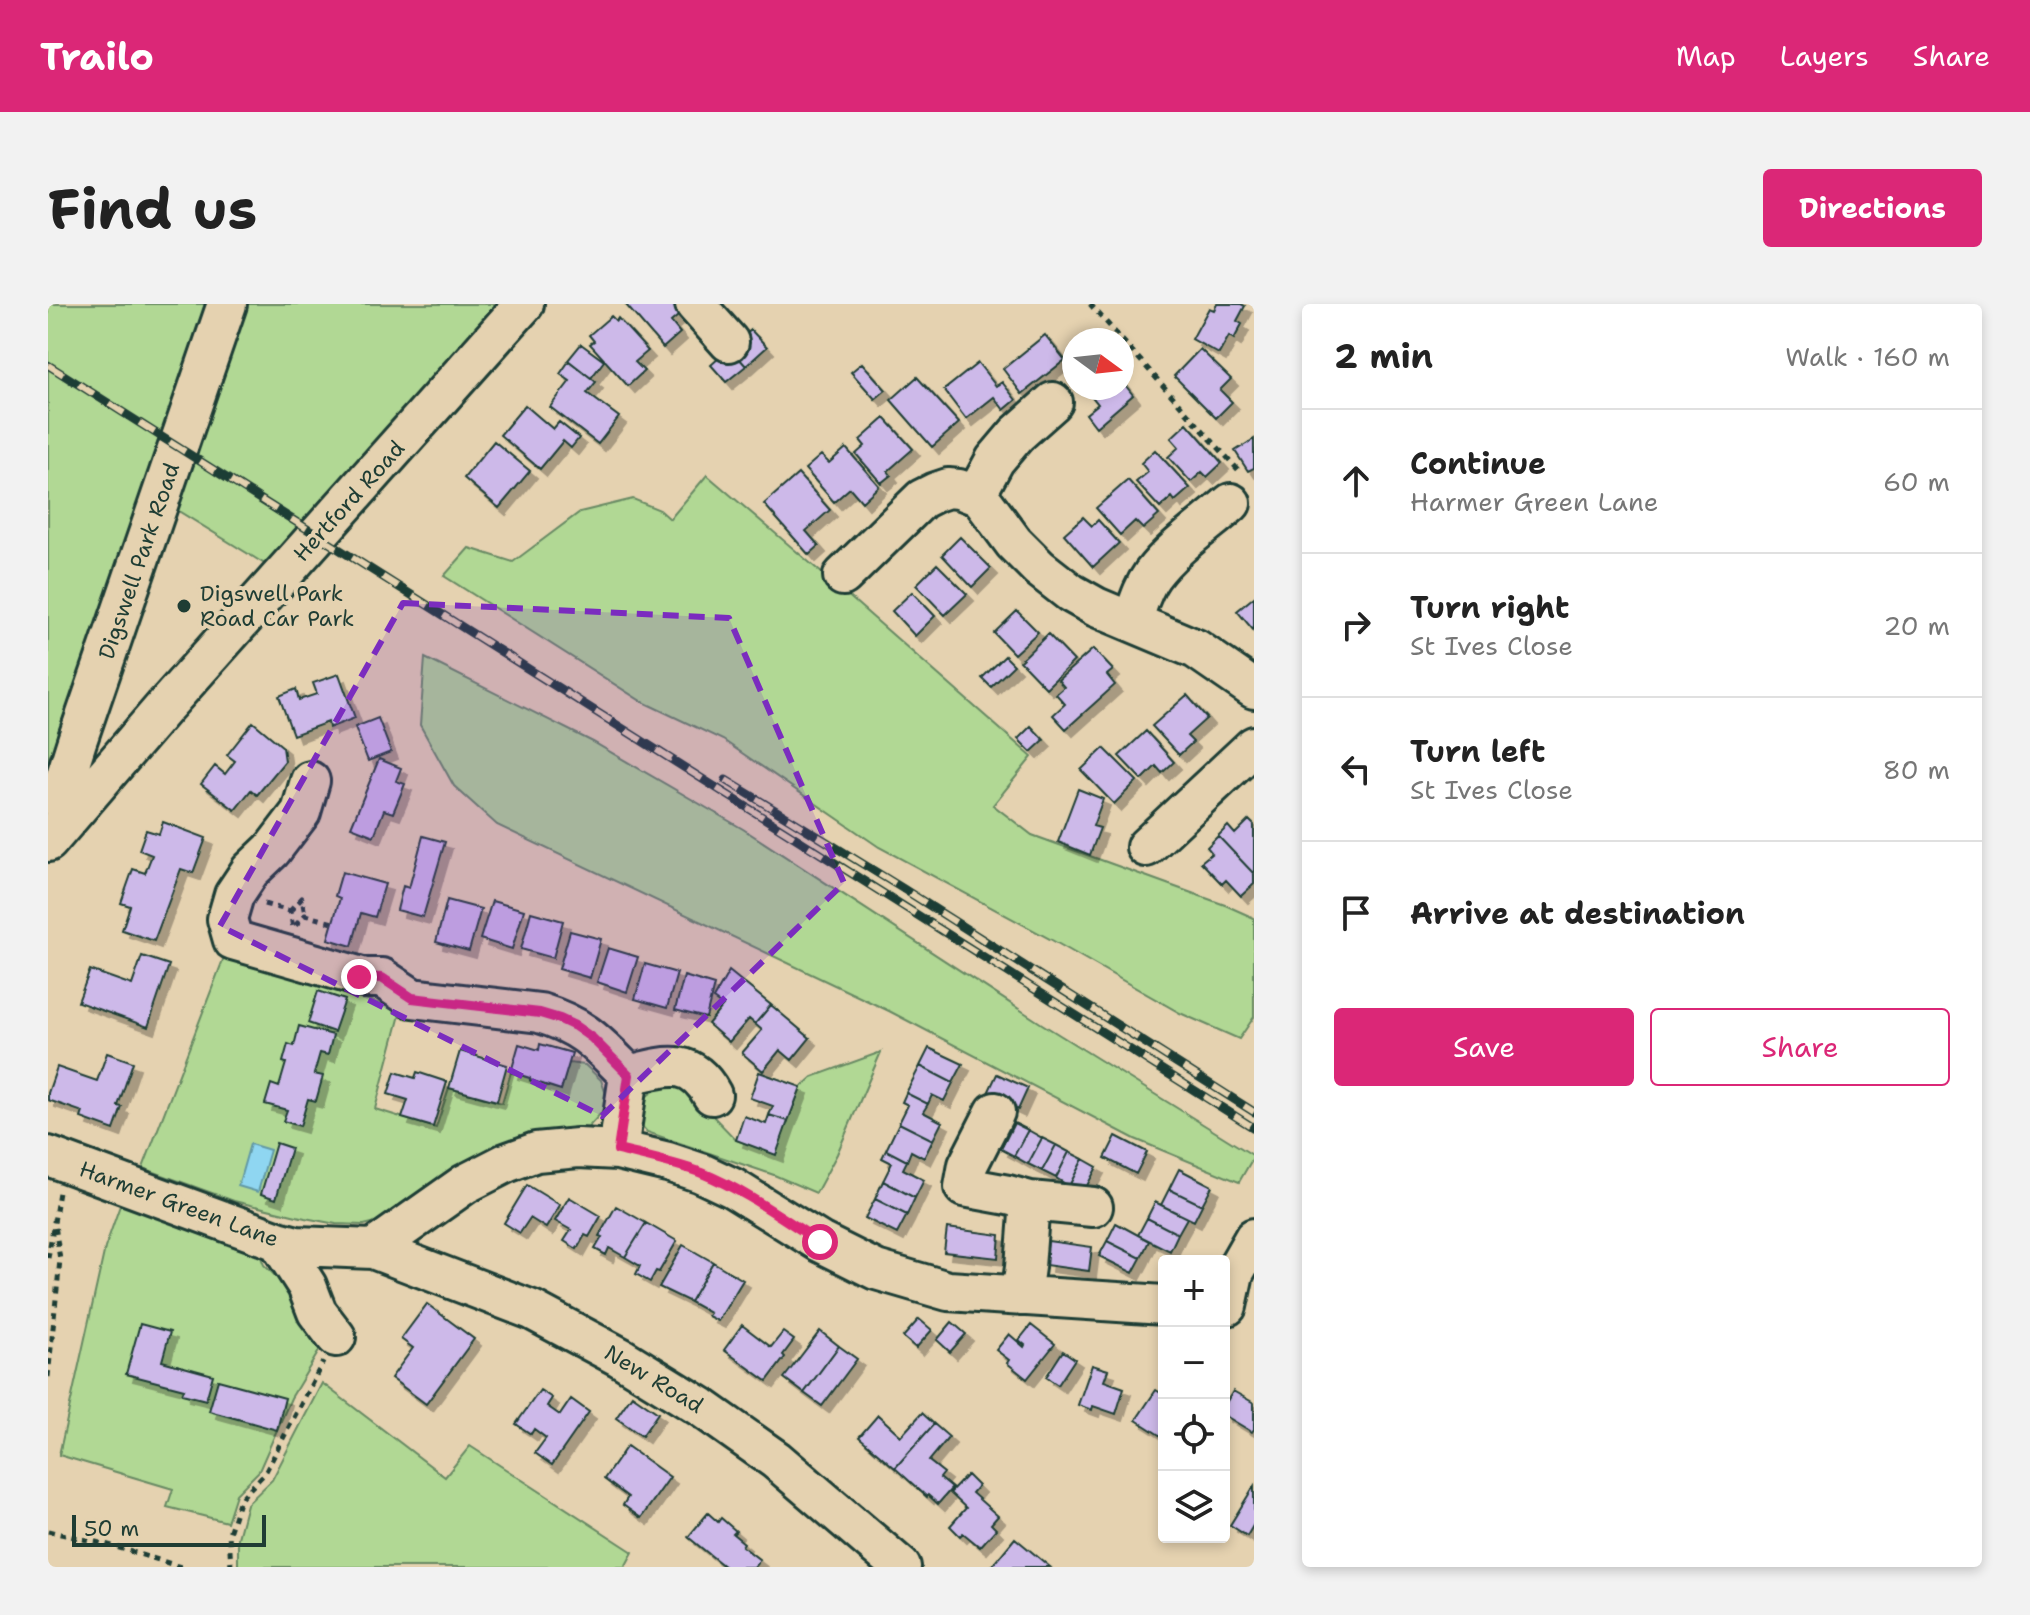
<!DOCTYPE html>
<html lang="en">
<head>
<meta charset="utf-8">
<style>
  :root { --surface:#fff; --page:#f2f2f2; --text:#222; --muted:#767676; --line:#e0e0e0; --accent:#db2777 }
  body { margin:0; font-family:"Shantell Sans",sans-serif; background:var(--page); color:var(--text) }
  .controls { position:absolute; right:24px; bottom:24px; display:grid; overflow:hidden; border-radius:8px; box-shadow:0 4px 12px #0003 }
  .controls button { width:72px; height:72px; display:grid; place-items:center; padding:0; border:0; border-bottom:2px solid var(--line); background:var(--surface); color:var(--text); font:40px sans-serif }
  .compass { position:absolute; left:1014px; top:24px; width:72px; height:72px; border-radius:50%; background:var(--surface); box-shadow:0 4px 12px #0003; rotate:105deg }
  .scale { position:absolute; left:24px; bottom:20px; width:194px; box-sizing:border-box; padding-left:8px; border:4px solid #1f3d34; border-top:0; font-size:22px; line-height:28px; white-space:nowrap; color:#1f3d34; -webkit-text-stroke:6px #e5d2b0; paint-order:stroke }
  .stop { position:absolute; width:24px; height:24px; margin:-18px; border:6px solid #db2777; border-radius:50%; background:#fff }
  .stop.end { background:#db2777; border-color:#fff; box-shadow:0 2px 8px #0008 }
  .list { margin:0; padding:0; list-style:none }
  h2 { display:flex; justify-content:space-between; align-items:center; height:104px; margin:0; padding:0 32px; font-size:34px }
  h2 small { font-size:26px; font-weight:400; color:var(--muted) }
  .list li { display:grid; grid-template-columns:52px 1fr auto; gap:24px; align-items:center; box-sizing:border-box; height:144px; padding:0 32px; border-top:2px solid var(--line) }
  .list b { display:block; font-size:30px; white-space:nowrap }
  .list p { margin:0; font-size:26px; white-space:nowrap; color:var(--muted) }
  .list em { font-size:26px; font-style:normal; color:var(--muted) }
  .actions { display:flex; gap:16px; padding:24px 32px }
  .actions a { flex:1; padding:18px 0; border:2px solid var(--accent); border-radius:8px; text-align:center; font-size:28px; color:var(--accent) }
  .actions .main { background:var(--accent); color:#fff }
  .icon { flex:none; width:44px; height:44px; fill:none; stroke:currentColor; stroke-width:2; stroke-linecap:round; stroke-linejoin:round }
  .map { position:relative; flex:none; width:1206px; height:1263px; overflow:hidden; border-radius:8px }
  header { display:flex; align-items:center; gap:48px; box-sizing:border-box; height:112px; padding:0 40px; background:var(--accent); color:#fff }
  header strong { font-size:38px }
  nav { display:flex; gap:44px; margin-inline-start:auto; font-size:28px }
  .intro { display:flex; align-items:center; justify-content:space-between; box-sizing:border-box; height:192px; padding:0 48px }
  h1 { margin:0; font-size:56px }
  .button { padding:20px 36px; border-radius:8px; background:var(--accent); color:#fff; font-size:28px; font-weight:700 }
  main { display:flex; gap:48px; padding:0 48px }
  aside { flex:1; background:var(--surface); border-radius:8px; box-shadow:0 4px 12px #0003 }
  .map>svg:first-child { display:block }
  .green { fill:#b1d894; stroke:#688a64; stroke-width:2 }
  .water { fill:#8fd6f1; stroke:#6299a5; stroke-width:2 }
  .building { fill:#cdb9e9; stroke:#1f3d34; stroke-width:2; filter:url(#shadow) }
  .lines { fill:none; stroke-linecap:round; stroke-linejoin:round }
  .minor-casing { stroke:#1f3d34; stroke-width:44 }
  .path { stroke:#1f3d34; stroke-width:5; stroke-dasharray:6 6; stroke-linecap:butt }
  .minor { stroke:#e5d2b0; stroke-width:38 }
  .rail-casing { stroke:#1f3d34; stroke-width:9 }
  .rail { stroke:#e5d2b0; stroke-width:6; stroke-dasharray:18; stroke-linecap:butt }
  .route { stroke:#db2777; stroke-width:10 }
  .marked { fill:#7b2cbf; fill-opacity:0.2; stroke:#7b2cbf; stroke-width:6; stroke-dasharray:16 10; stroke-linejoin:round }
  .poi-dot { fill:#1f3d34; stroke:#e5d2b0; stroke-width:3 }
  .labels { text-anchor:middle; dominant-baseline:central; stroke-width:8; stroke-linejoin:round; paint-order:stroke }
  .street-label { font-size:22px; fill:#1f3d34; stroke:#e5d2b0 }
  .poi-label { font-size:22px; fill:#1f3d34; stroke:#e5d2b0; text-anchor:start }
</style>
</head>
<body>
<header>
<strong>Trailo</strong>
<nav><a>Map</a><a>Layers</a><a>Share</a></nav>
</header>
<div class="intro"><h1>Find us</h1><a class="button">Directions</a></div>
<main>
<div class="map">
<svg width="1206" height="1263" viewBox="0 0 1206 1263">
  <defs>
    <filter id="shadow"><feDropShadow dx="7" dy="7" stdDeviation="0" flood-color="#0004"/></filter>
  </defs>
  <rect width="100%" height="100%" fill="#e5d2b0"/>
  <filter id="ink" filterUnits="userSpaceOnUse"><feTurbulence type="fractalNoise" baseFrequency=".0125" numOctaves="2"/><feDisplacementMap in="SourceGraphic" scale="16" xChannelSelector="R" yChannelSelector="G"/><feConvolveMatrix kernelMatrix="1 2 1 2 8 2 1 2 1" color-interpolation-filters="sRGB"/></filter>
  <g filter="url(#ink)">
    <!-- green -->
    <path class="green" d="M0 0H166L0 491Z
      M191 0H455L220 262 124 203Z
      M659 171 796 288 984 453 945 501 984 531 1177 601 1206 614V713L1191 735 1132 709 1002 635 831 543 675 436 593 397 396 272 421 244 465 258 532 208 585 195 612 206 622 215Z
      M377 354 545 438 695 525 994 720 1206 852 1191 878 1087 835 841 707 449 521 406 482 372 421Z
      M178 648 353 707 327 805 388 824 401 784 454 799 463 768 482 774V777L513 786 521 759 537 761 553 776 559 793 554 808 537 827 340 915 316 921 288 920 257 914 186 897 95 864Z
      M833 748 789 850 768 889 726 871 599 828 590 818 593 796 612 783 636 782 688 836 727 850 753 783 764 773Z
      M76 890 211 948 216 961 249 993 280 1032 243 1094 211 1167 188 1190 179 1218 119 1203 125 1185 11 1151 57 944Z
      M274 1079 397 1173 422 1142 585 1248 577 1263H190V1234L199 1200 224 1176Z"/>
    <!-- water -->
    <path class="water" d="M202 840 222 846 210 888 190 882Z"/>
    <!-- building -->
    <path class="building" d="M579 0H630L636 7 623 18 632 29 615 44 578 1Z
      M1169 0H1193L1197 2 1189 17 1194 20 1186 35 1181 32 1171 50 1144 35 1161 4 1166 6Z
      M563 12 568 17 570 14 600 47 587 58 596 67 580 82 542 40 546 37 541 31Z
      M703 26 719 43 698 62 682 44Z
      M997 31 1017 56 974 90 955 65Z
      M533 40 556 57 543 74 520 56Z
      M682 44 698 62 678 78 663 61Z
      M1152 45 1183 75 1172 86 1184 98 1168 114 1126 72Z
      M521 57 548 78 539 89 571 113 550 140 502 103 522 77 512 70Z
      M814 59 838 86 827 95 803 68Z
      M930 59 948 82 954 78 968 96 956 106 946 93 918 115 896 86Z
      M869 73 911 119 884 143 843 96Z
      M1074 77 1085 91 1048 123 1038 110 1050 100 1037 84H1074Z
      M477 101 505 125 511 118 531 134 523 144 515 137 492 165 452 131Z
      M837 114 865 145 840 167 843 171 833 179 808 150 817 142 812 136Z
      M1139 119 1174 159 1159 173 1154 168 1143 178 1120 153 1131 143 1123 134Z
      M1206 135V164L1200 167 1187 147Z
      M446 137 482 167 451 204 416 174Z
      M798 144 831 182 814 198 802 184 786 198 757 165 773 151 781 159Z
      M1107 146 1142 184 1127 197 1124 193 1112 204 1088 178 1100 168 1093 159Z
      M750 170 782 206 758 227 771 242 761 251 716 200Z
      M1080 176 1111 211 1095 225 1087 217 1072 231 1048 204Z
      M1035 213 1044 222 1050 216 1071 239 1045 263 1016 230Z
      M912 233 943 264 924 283 894 251Z
      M889 260 919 290 897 311 868 281Z
      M864 288 887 312 867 332 844 307Z
      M1206 293V327L1189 307Z
      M969 307 990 328 966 350 946 329Z
      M1000 330 1026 357 998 384 972 357Z
      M1045 345 1065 366 1059 371 1067 381 1018 425 1005 411 1017 400 1008 390 1016 383 1010 376Z
      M957 352 966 361 943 383 934 374Z
      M291 370 307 414 281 424 280 418 245 431 231 392 248 385 251 396 269 390 265 379Z
      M1139 391 1159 414 1139 432 1145 438 1131 451 1104 422Z
      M330 414 343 448 320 457 307 423Z
      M205 418 235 443 237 457 209 491 203 486 187 506 153 480 167 462 177 470 187 457 179 451Z
      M983 422 996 436 983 448 970 435Z
      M1098 427 1126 458 1114 469 1108 462 1094 476 1071 452Z
      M1056 444 1089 477 1066 500 1033 466Z
      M331 455 353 464 348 477 357 480 345 509 336 506 326 532 303 523Z
      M1030 485 1055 495 1045 522 1052 524 1042 551 1010 538Z
      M1201 516 1206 521V570L1170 532 1180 522 1187 530Z
      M115 518 158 534 145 569 133 565 106 637 74 626 82 602 73 599 85 565 97 569 104 551 91 546 98 526 111 530Z
      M375 532 397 538 375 613 349 606 355 582 361 584Z
      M1170 532 1206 570V580L1193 592 1178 576 1174 580 1153 558 1164 549 1159 543Z
      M294 568 337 580 327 613 313 609 304 642 280 635 292 594 287 592Z
      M399 596 433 605 421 647 388 638Z
      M444 597 476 606 464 645 432 635Z
      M483 608 515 617 505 654 473 645Z
      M522 627 553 635 542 674 511 665Z
      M560 644 590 653 579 688 549 678Z
      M94 652 121 661 100 723 30 698 42 666 84 681Z
      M597 660 629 669 619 704 587 695Z
      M681 667 723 701 707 720 701 715 681 738 660 720 675 702 665 695Z
      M636 672 666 681 658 714 627 706Z
      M270 687 297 696 286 728 260 719Z
      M723 701 762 734 744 756 732 746 715 767 694 749 714 726 707 720Z
      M251 722 285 731 280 751 272 749 266 770 275 772 268 797 260 795 252 822 235 817 239 806 217 800 223 780 231 783 238 759 235 758 240 740 246 742Z
      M471 740 491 746 492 740 524 749 513 786 482 776V774L463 768Z
      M881 744 915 760 905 779 872 762Z
      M412 747 459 761 449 797 401 784Z
      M59 749 85 758 70 802 74 803 66 826 33 814 35 808 0 796V789L9 763 49 777Z
      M872 762 905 779 896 797 884 791 880 800 858 789Z
      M347 768 367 774 369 768 399 778 385 823 354 814 360 796 340 790Z
      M711 768 753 783 740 817 721 811 725 802 702 794Z
      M949 770 980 784 970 806 939 791Z
      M858 789 880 800 875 808 894 818 885 836 851 819 860 801 854 798Z
      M721 811 740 817 728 851 688 836 696 812 718 820Z
      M851 819 885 836 876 854 863 847 859 857 838 846Z
      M966 819 980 826 966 852 953 845Z
      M980 826 994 834 980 860 966 852Z
      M1068 832 1099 848 1088 870 1057 854Z
      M994 834 1008 841 994 867 980 860Z
      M228 839 243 844 228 895 213 890Z
      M1008 841 1021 848 1008 874 994 867Z
      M838 846 859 857 855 865 876 876 867 894 835 877 844 859 834 854Z
      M1021 848 1035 855 1021 882 1008 874Z
      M1035 855 1049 863 1035 889 1021 882Z
      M1131 865 1164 882 1154 901 1121 885Z
      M835 877 867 894 859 911 827 895Z
      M479 881 512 901 498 924 482 914 472 929 456 919Z
      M1121 885 1154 901 1146 917 1113 901Z
      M521 893 553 912 541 933 537 931 529 945 516 937 523 926 507 917Z
      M827 895 859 911 849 930 817 914Z
      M1107 898 1139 914 1130 930 1099 914Z
      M568 902 598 919 577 953 561 944 558 951 547 945 554 933 551 932Z
      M1099 914 1130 930 1122 947 1090 931Z
      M598 919 629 937 611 968 608 967 602 978 588 970 592 962 577 953Z
      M1068 919 1101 937 1093 954 1059 937Z
      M899 924 952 931 950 954 896 948Z
      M1000 937 1044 943 1041 967 997 961Z
      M1059 937 1093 954 1085 969 1051 952Z
      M635 941 665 958 642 998 611 983Z
      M665 958 695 976 670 1017 660 1012 662 1009 642 998Z
      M379 1000 426 1035 378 1100 343 1074 365 1044 353 1035Z
      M871 1015 884 1026 868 1044 855 1033Z
      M904 1018 918 1030 902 1048 889 1036Z
      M92 1020 122 1028 114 1057 165 1071 158 1096 134 1090 136 1085 78 1070Z
      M694 1021 723 1043 735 1028 746 1036 735 1051 737 1053 719 1077 676 1046Z
      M983 1021 1007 1040 979 1075 959 1059 961 1056 948 1046 961 1030 976 1043 977 1041 971 1036Z
      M772 1027 791 1042 756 1089 736 1074Z
      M791 1042 809 1055 774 1102 756 1089Z
      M1015 1047 1027 1055 1010 1081 998 1073Z
      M1044 1061 1060 1066 1056 1077 1076 1084 1068 1110 1045 1102 1044 1106 1030 1101Z
      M170 1076 237 1094 229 1126 161 1107Z
      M492 1086 504 1094 499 1102 512 1111 523 1095 541 1108 504 1161 487 1149 498 1134 486 1125 483 1130 468 1120Z
      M1108 1086 1116 1091V1134L1088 1116Z
      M1185 1087 1206 1099V1125L1204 1128 1176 1111V1102Z
      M584 1091 610 1109 594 1132 568 1114Z
      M874 1109 886 1120 847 1164 811 1133 830 1111 853 1132Z
      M886 1120 901 1133 881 1157 896 1169 892 1174 904 1184 890 1200 880 1191 879 1193 847 1164Z
      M579 1142 622 1173 593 1214 575 1201 580 1193 556 1175Z
      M919 1171 930 1182 924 1189 950 1212 943 1220 948 1225 932 1243 915 1229 912 1232 902 1222 918 1204 902 1189Z
      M1206 1182V1220L1199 1232 1182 1221Z
      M660 1209 670 1218 673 1214 688 1227 685 1230 696 1239 694 1242 712 1256 706 1263H677L640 1233Z
      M967 1234 1002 1263H943Z"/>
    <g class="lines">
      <!-- minor casing -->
      <g class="minor-casing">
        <path id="minor" d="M647 0 681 38
          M928 191 947 156 969 130 1005 98
          M795 272 874 195 888 188 900 184 911 185 932 193 966 239 991 264 1023 289 1048 303 1148 345 1206 385
          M1084 317C1090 301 1094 285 1104 271 1125 243 1157 222 1183 199
          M262 477 253 508 224 546 202 567 186 591 179 615 185 636 317 674H334L364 694 492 709C537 723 549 739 581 771 617 762 643 752 664 791
          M20 514 12 491 29 437 179 0
          M0 538 117 402 476 0
          M1098 543 1206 442
          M947 808 920 861 916 883 960 891 982 897 1045 903
          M570 846 581 771
          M0 852 230 937 249 942 325 945 417 880 458 859 488 848 530 844 570 846 620 858 653 869 685 884 772 938 828 966 900 987 1116 1001
          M230 937 259 982 269 1008 288 1033
          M325 945 484 1006 572 1053 653 1103 728 1156 853 1263
          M973 992 977 963 982 897
          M1179 1002 1186 969 1206 934"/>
      </g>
      <!-- path -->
      <path class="path" d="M1042 0 1193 169
        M216 600 242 607 245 624 257 611 285 619
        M242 607 254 594 257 611
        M0 954 11 888
        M0 1073 12 956 6 914
        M0 1227 65 1242 133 1263
        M183 1263 181 1229 192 1195 217 1169 275 1058"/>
      <!-- minor -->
      <use href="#minor" class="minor"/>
      <!-- rail casing -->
      <g class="rail-casing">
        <path id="rail" d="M0 61 1206 824
          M678 476 854 584 1206 808"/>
      </g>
      <!-- rail -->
      <use href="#rail" class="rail"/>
    </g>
  </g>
  <g class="lines" filter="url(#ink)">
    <!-- route -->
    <path class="route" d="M311 673 334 674 364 694 492 709 512 715 527 722 544 734 581 771 570 846C598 853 627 859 654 869 696 886 734 914 772 938"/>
  </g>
  <!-- marked area -->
  <path class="marked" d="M355 299 681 314 796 579 554 812 172 622Z"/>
  <!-- markers -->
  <circle class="poi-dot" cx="136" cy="302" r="8"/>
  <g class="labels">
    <!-- street labels -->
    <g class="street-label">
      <text transform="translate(301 197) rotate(-48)">Hertford Road</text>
      <text transform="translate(91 257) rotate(-71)">Digswell Park Road</text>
      <text transform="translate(131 900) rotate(20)">Harmer Green Lane</text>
      <text transform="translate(606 1075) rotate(31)">New Road</text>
    </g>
    <!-- poi labels -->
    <g class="poi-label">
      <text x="152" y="289">Digswell Park<tspan x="152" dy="25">Road Car Park</tspan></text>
    </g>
  </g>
</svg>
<div class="controls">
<button>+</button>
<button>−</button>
<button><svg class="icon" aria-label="locate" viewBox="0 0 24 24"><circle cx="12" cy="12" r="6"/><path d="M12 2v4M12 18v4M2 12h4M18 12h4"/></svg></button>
<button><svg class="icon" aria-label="layers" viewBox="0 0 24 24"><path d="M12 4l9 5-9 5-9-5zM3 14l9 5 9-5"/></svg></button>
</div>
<svg class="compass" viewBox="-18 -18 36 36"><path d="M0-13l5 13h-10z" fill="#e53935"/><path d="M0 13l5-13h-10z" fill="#767676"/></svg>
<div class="scale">50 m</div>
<div class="stop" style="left:772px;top:938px"></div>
<div class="stop end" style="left:311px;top:673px"></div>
</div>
<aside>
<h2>2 min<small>Walk · 160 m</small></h2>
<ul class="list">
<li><svg class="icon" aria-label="ahead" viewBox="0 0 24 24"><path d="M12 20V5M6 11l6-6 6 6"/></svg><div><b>Continue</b><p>Harmer Green Lane</p></div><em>60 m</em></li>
<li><svg class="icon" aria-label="right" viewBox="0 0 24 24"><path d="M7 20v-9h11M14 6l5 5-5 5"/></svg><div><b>Turn right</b><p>St Ives Close</p></div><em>20 m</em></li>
<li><svg class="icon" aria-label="left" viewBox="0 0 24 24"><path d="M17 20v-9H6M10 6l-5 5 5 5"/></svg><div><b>Turn left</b><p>St Ives Close</p></div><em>80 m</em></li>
<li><svg class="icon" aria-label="arrive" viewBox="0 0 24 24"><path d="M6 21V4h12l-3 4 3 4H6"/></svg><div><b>Arrive at destination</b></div></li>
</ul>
<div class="actions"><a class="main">Save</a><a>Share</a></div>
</aside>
</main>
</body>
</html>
